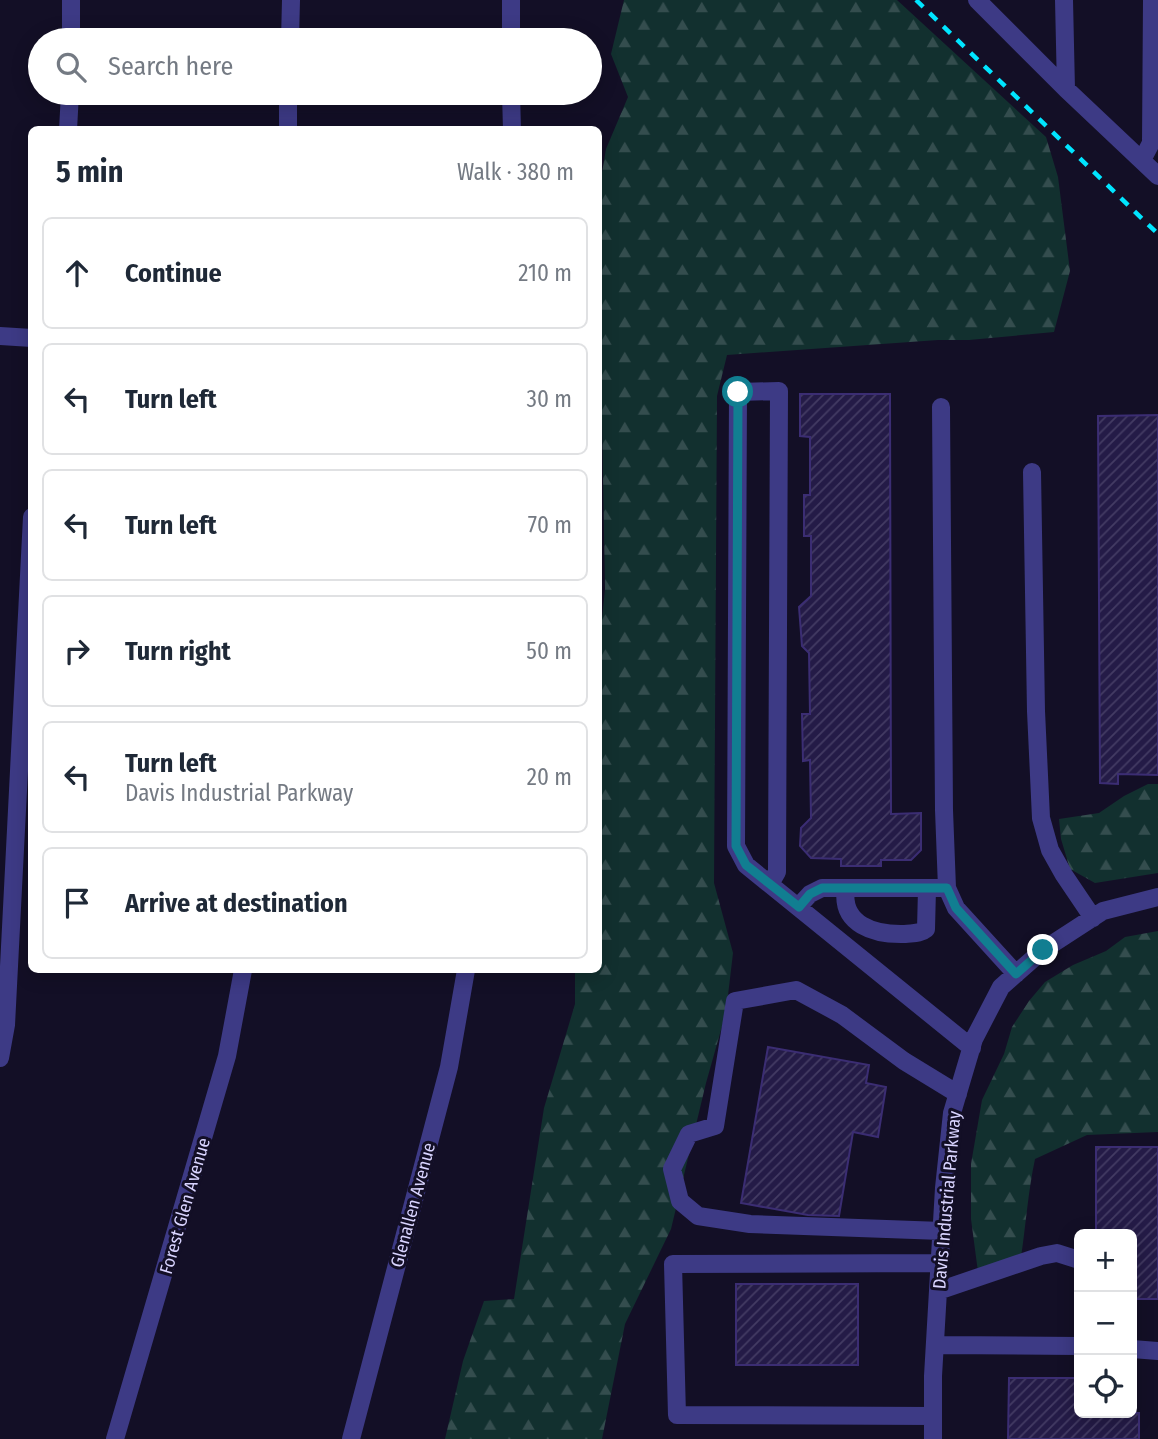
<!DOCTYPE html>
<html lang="en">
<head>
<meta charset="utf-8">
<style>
  :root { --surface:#fff; --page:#f2f2f3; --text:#1f2937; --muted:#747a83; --line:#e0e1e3 }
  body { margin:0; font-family:"Fira Sans Condensed",sans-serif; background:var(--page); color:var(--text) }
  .controls { position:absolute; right:21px; bottom:21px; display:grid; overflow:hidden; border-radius:10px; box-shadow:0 4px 18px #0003 }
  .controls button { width:63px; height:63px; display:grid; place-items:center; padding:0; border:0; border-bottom:2px solid var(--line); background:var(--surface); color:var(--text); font:35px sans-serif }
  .stop { position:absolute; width:21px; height:21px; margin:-16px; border:5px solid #117e91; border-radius:50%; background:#fff }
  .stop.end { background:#117e91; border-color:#fff; box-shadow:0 2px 7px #0008 }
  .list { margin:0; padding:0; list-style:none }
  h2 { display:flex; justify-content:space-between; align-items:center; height:91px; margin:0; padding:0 28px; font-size:30px }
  h2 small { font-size:23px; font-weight:400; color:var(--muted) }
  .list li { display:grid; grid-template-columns:46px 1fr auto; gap:21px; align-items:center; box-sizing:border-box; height:112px; margin:0 14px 14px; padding:0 14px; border:2px solid var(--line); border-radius:10px }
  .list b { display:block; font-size:26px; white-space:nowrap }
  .list p { margin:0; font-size:23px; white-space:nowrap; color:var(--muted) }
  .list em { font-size:23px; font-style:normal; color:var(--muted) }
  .icon { flex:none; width:38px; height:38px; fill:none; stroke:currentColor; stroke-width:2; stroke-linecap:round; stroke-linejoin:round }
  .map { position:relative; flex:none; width:1158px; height:1439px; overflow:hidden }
  .search { position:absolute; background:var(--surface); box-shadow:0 4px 18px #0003; left:28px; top:28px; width:574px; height:77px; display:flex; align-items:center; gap:18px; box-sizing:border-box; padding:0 24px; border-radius:38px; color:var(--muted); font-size:26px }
  .panel { position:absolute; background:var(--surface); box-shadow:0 4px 18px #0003; left:28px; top:126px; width:574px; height:847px; border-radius:10px }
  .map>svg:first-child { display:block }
  .forest { fill:url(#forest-firs) }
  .building { fill:url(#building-hatch); stroke:#3b2d73; stroke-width:2 }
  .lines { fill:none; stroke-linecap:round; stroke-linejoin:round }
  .minor { stroke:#3d3a85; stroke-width:18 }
  .rail { stroke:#00e5ff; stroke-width:4.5; stroke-dasharray:10 9; stroke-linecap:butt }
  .route { stroke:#117e91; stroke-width:9 }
  .labels { text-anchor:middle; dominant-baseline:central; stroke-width:6; stroke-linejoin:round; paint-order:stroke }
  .street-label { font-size:18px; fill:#d9d4ff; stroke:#130f26 }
</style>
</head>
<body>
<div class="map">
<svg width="1158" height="1439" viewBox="0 0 1158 1439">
  <defs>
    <pattern id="forest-firs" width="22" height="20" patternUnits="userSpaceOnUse" patternTransform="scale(1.75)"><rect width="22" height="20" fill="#12302f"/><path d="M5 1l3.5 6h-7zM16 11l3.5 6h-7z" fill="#344d4e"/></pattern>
    <pattern id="building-hatch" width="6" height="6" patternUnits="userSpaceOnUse" patternTransform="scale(1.75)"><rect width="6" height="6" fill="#241b47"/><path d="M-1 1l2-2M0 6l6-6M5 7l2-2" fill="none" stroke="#433b63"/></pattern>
  </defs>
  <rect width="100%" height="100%" fill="#130f26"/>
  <!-- forest -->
  <path class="forest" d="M624 0H897L1046 137 1058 177 1070 271 1054 332 969 340H938L727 355 717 396 714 883 733 953 726 1012 706 1083 671 1229 625 1324 602 1439H445L463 1361 484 1301 514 1299 544 1108 575 1004V970H598V658L605 589 598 196 606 149 628 97 611 54Z
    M1148 784H1158V873L1095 883 1070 869 1061 839 1059 819 1099 813 1124 796Z
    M1158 931V1132L1087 1135 1035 1159C1028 1192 1026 1223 1021 1257L978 1272 971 1219V1164L982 1100 1004 1054 1012 1027 1029 1001 1045 982 1073 965 1106 951 1125 937Z"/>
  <!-- building -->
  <path class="building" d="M800 394H890L891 814 921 813V850L911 860H881V866H841V859L811 858 800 846 801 828 811 818 810 760 803 761 802 714H810L809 653 802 646 799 607 811 596V536H804V495H810V437L800 436Z
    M1158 415V775L1118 774V784L1100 783 1098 416Z
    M768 1047 869 1065 866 1083 886 1087 878 1137 853 1132 839 1216 808 1215 741 1203Z
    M1096 1147H1158V1299H1134L1132 1234H1096Z
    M736 1284H858V1365H736Z
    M1009 1378H1079V1413H1139V1439H1008Z"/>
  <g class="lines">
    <!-- minor -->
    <path class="minor" d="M71 0V40
      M511 0V40
      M977 0 1066 89
      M1064 0 1066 89 1158 176
      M290 40 291 0
      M511 93 512 130
      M68 130 70 93
      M288 130V93
      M1142 160 1151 143 1152 0
      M0 336 32 338
      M941 407 944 810 947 888 956 908 1016 974
      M1032 472 1036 711 1041 818 1050 850 1064 875 1093 918
      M770 884 777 872 779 391 738 392 736 846 746 865 972 1048
      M846 888C840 925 875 935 905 934 913 933 920 934 926 929L927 889
      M798 907 810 894 822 888H947
      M0 1058 6 1025 32 517
      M942 1231 750 1224 698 1216 680 1201 672 1169 689 1134 715 1126 735 1001 796 990 842 1015 904 1061 958 1094
      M938 1291 1041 1256 1057 1253 1079 1260
      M935 1345 1079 1346
      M1132 1349 1158 1351
      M933 1416 677 1415 673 1264 940 1263
      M115 1439 227 1056 243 970
      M351 1439 449 1067 466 970
      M933 1439V1376L944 1188 952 1113 974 1039 1001 987 1043 950 1103 911 1158 897"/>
    <!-- rail -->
    <path class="rail" d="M916 0 1158 234"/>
  </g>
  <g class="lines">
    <!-- route -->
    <path class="route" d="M738 392 736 846 746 865 799 907 810 894 822 888H947L956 908 1016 974 1043 950"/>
  </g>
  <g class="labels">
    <!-- street labels -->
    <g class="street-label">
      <text transform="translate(947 1200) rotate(-85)">Davis Industrial Parkway</text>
      <text transform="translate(413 1205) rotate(-75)">Glenallen Avenue</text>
      <text transform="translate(185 1206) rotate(-74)">Forest Glen Avenue</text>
    </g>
  </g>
</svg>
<div class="controls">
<button>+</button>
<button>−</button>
<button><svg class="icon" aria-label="locate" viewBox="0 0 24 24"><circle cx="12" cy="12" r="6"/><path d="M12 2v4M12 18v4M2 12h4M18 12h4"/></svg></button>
</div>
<div class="stop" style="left:738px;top:392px"></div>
<div class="stop end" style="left:1043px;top:950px"></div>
<div class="search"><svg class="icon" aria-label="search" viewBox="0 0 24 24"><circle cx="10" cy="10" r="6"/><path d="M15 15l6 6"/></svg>Search here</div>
<section class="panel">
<h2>5 min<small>Walk · 380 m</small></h2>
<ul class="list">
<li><svg class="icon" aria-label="ahead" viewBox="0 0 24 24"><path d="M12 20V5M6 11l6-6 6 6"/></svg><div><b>Continue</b></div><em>210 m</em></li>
<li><svg class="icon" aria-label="left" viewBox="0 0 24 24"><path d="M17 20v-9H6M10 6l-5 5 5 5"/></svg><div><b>Turn left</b></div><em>30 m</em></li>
<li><svg class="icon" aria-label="left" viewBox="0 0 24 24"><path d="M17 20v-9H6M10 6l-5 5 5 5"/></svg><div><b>Turn left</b></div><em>70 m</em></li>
<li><svg class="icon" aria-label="right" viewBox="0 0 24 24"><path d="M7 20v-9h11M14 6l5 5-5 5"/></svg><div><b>Turn right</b></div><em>50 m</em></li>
<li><svg class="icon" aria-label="left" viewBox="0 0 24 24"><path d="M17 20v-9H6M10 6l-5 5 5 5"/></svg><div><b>Turn left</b><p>Davis Industrial Parkway</p></div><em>20 m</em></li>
<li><svg class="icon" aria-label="arrive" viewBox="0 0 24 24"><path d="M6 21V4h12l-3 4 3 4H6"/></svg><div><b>Arrive at destination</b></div></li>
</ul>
</section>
</div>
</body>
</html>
